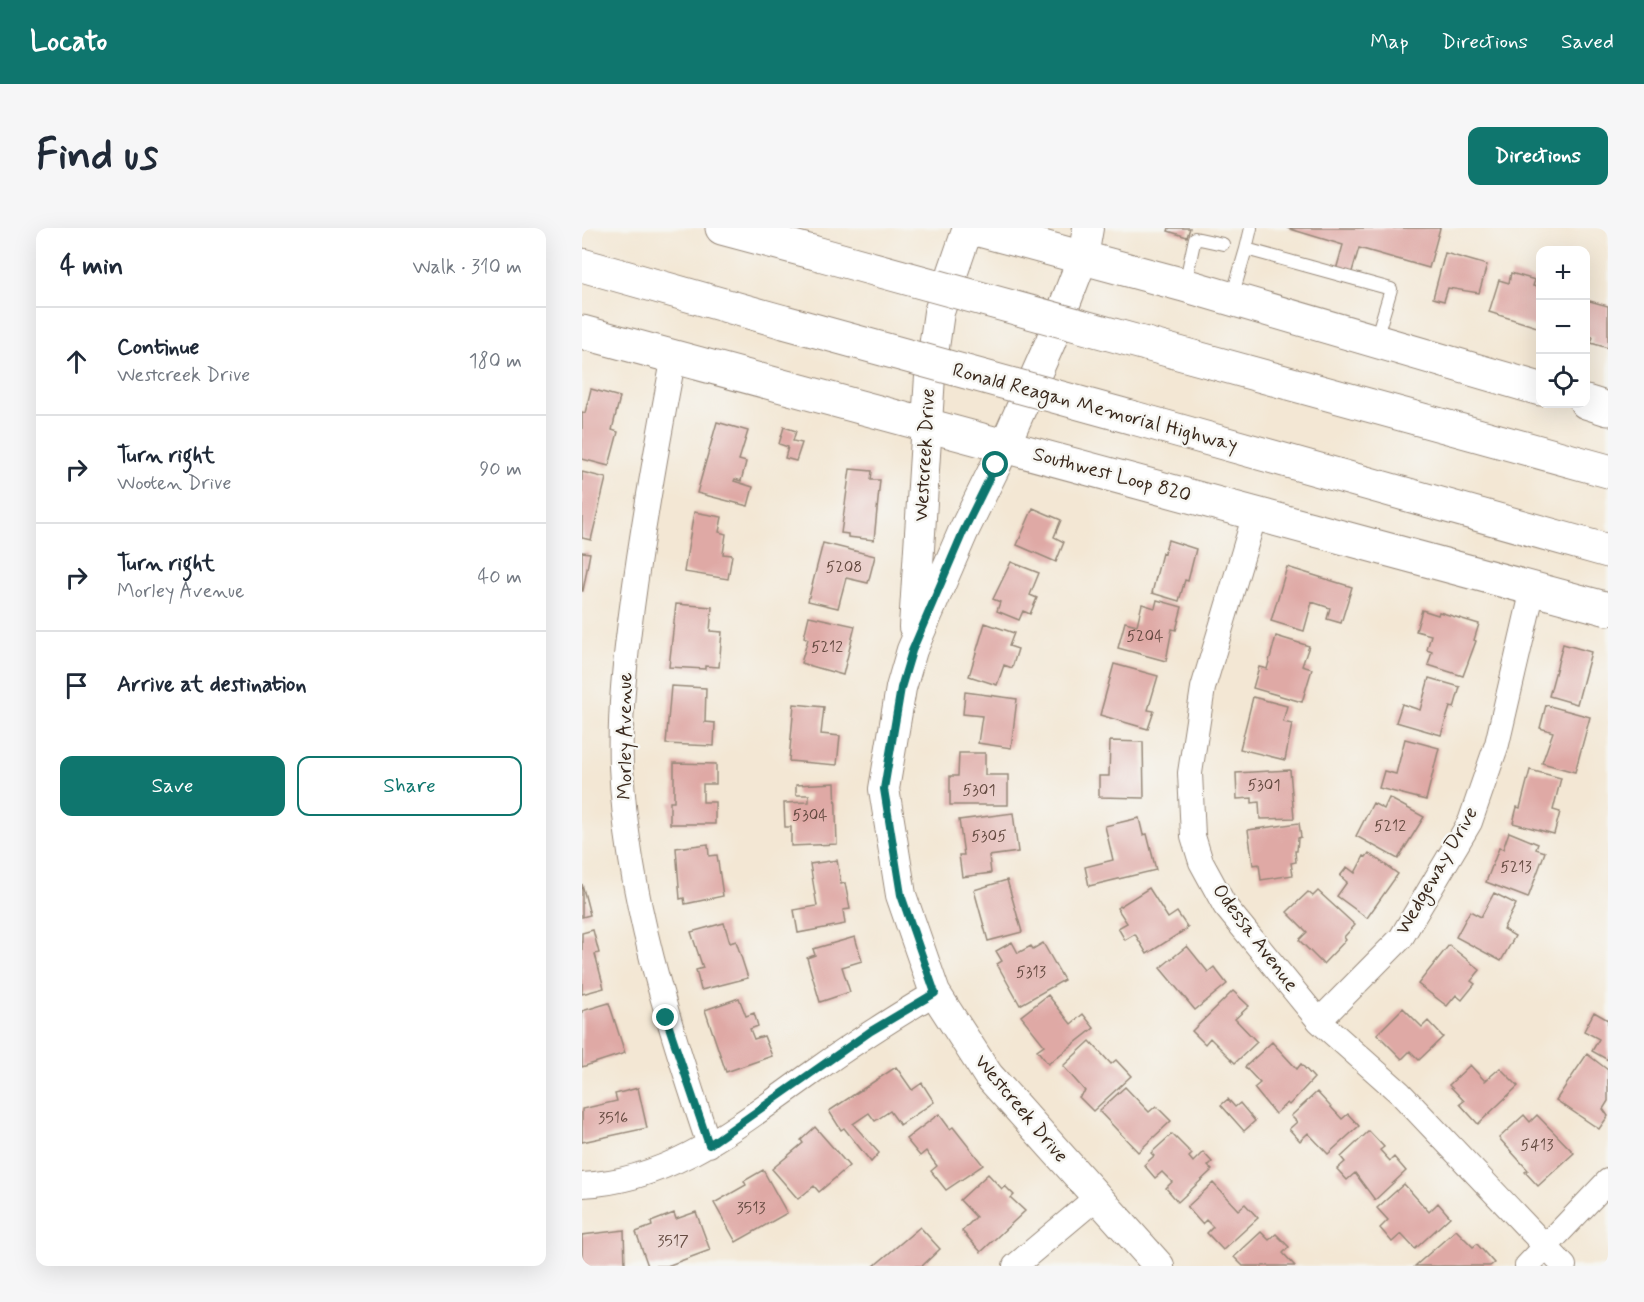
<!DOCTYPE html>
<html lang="en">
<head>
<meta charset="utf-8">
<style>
  :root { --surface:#fff; --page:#f6f6f7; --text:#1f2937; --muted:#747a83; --line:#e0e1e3; --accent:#0f766e }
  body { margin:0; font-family:Mynerve,sans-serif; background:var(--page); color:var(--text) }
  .controls { position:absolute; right:18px; top:18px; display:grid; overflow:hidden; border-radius:12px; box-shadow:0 6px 24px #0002 }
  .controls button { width:54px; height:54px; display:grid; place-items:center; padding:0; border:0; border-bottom:2px solid var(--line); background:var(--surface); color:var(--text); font:30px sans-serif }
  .stop { position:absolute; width:18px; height:18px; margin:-14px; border:4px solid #0f766e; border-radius:50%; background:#fff }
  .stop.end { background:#0f766e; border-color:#fff; box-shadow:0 2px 6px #0008 }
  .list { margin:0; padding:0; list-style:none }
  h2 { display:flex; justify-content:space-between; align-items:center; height:78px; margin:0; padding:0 24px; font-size:26px }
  h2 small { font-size:20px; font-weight:400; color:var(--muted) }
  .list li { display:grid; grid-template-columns:39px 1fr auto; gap:18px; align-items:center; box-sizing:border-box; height:108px; padding:0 24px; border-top:2px solid var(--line) }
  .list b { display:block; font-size:22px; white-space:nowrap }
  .list p { margin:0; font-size:20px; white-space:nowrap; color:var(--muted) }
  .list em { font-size:20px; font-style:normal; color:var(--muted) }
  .actions { display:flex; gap:12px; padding:18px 24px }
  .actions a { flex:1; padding:14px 0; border:2px solid var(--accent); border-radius:12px; text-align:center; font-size:21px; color:var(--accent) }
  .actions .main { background:var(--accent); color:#fff }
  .icon { flex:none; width:33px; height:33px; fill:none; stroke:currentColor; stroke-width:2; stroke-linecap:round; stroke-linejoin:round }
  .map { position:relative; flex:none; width:1026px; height:1038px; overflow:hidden; border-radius:12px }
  header { display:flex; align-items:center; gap:36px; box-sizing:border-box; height:84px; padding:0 30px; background:var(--accent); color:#fff }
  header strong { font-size:28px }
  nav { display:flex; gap:33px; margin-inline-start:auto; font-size:21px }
  .intro { display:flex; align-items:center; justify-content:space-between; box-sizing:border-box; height:144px; padding:0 36px }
  h1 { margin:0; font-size:42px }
  .button { padding:15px 27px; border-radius:12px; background:var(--accent); color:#fff; font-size:21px; font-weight:700 }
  main { display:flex; gap:36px; padding:0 36px }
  aside { flex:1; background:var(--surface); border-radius:12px; box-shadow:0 6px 24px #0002 }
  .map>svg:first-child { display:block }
  .building { fill:#dfa9a5 }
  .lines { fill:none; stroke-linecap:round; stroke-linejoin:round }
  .service-casing { stroke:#978879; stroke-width:14 }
  .minor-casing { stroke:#978879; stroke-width:26 }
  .tertiary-casing { stroke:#978879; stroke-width:32 }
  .secondary-casing { stroke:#978879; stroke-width:35 }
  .motorway-casing { stroke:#978879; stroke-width:35 }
  .service { stroke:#fff; stroke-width:12 }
  .minor { stroke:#fff; stroke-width:24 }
  .tertiary { stroke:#fff; stroke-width:30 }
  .secondary { stroke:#fff; stroke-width:33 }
  .motorway { stroke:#fff; stroke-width:33 }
  .motorway-bridge-casing { stroke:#978879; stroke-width:35; stroke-linecap:butt }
  .motorway-bridge { stroke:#fff; stroke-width:33 }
  .route { stroke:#0f766e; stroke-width:8 }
  .labels { text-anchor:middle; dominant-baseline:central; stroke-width:5; stroke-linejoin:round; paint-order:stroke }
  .number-label { font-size:16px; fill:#644a40 }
  .street-label { font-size:20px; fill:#3b2a1e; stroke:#f6f6f2 }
</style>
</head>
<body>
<header>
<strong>Locato</strong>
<nav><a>Map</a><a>Directions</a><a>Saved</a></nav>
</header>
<div class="intro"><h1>Find us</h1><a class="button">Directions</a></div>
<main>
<aside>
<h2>4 min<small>Walk · 310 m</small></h2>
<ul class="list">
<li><svg class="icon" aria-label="ahead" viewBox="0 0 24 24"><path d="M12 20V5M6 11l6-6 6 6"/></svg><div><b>Continue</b><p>Westcreek Drive</p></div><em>180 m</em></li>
<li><svg class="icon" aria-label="right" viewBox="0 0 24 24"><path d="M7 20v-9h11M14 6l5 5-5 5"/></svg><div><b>Turn right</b><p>Wooten Drive</p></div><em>90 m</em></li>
<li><svg class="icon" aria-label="right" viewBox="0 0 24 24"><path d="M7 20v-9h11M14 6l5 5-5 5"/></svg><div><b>Turn right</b><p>Morley Avenue</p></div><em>40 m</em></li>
<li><svg class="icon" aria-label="arrive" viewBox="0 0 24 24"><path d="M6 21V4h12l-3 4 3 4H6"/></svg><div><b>Arrive at destination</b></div></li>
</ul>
<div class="actions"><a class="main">Save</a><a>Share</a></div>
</aside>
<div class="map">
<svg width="1026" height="1038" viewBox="0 0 1026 1038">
  <rect width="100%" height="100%" fill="#f6f6f2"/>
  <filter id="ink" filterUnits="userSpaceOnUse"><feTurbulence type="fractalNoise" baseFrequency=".0167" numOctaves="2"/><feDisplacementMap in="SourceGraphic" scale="12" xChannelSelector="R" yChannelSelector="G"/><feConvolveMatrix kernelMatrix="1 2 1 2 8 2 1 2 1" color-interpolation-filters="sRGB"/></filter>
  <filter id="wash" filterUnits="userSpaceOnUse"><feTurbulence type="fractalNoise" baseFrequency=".008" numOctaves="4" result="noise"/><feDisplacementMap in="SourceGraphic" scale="24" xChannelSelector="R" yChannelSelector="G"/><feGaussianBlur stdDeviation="1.35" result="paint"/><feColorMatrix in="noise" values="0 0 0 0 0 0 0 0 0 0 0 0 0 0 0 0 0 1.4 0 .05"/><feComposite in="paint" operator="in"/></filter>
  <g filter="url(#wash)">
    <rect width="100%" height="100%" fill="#f3e7d4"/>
    <g id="blocks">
      <!-- building -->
      <path class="building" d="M587 0H608L605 9 586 3Z
        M705 0H858L847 40 777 20 769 47 754 42 761 17Z
        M863 25 905 37 897 65 866 60 862 73 851 70Z
        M929 45 953 52 951 58 958 60V100L907 84 917 52 927 55Z
        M1004 72 1026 78V120L1009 115 1011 109 1004 107Z
        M9 161 38 169 30 202 36 204 27 238 0 231V184L3 185Z
        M135 194 166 203 157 232 164 234 159 253 153 251 152 253 171 259 166 278 115 265Z
        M202 199 214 203 211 213 220 215 214 233 203 230 206 219 197 216Z
        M268 241 290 243 289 252H298L292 312 266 309V306L259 305Z
        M0 244 24 250 9 312 0 310Z
        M451 280 479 292 472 309 482 314 474 334 435 317Z
        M112 284 140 289 137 304 144 306 141 326 150 327 146 351 102 344Z
        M586 312 614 321 606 353 603 352 597 373 570 365 580 325 582 326Z
        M241 315 293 328 286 355 264 350 256 380 226 373Z
        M0 324 8 325 1 363H0Z
        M429 334 457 345 448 367 455 370 448 386 441 383 437 392 415 383 418 374 411 371Z
        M705 339 770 359 759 395 745 391 748 380 730 374 722 403 689 393Z
        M575 372 600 379 594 402 590 401 584 433 536 420 543 394 555 397 560 376 573 380Z
        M94 376 130 379 128 403 140 404 137 439 123 438V441L87 439Z
        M840 382 856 387 857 384 897 396 892 412 894 413 881 448 846 437 850 424 845 422 849 407 834 403Z
        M227 388 273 398 261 447 219 435 226 411 222 409Z
        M403 395 432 405 427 418 436 421 430 440 422 437 415 457 387 448Z
        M694 408 727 418 720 438 730 441 720 474 671 460 677 439 685 441Z
        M981 416 1009 424 995 476 967 468Z
        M532 436 576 448 566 482 572 483 566 501 518 487Z
        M847 450 878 459 872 480 868 479 859 507 814 494 820 476 838 482Z
        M89 458 124 460 123 494 133 495 132 518 84 516Z
        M383 464 435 471 429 520 396 515 400 488 381 486Z
        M671 469 705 478 701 494 710 496 703 532 658 521Z
        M212 476 242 479 239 506 258 508 255 537 207 533Z
        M964 477 1008 489 993 544 960 535 971 504 958 500Z
        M823 511 857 520 844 572 797 560 802 543 814 546Z
        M528 513 561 514 562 570 517 569V548H527Z
        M377 525H403V547H426V577H368V548H376Z
        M92 535 134 536V556H121V574H133V596H88V574H92Z
        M708 542 712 590 678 591 677 574 670 575V570L655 571 654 545Z
        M948 542 979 550 971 582 978 584 972 606 931 595 935 579 938 580Z
        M253 555 255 616 209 618V599H203L202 575 227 574V567H214V557Z
        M807 570 842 589 816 631 774 608 791 575 802 581Z
        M431 585 436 624 407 628 409 645 380 649 377 627H382L377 592Z
        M557 590 561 607 565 606 574 642 507 658 503 639 531 632 523 598Z
        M717 595 719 609 716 610 715 623H713L714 634 709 635 711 647 679 652 677 636 671 637 666 602Z
        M927 604 956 616 954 621 963 624 946 670 904 654 917 620 921 621Z
        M126 616 127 628 135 627 141 668 103 676 102 670 98 671 94 620Z
        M787 625 816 646 785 690 755 668 765 654 758 648 765 639 773 645 782 628 784 629Z
        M255 632 259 656 263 655 268 681 261 682 263 696 216 705 212 682 235 678 228 636Z
        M425 652 440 704 406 713 392 662Z
        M0 656 8 687 0 689Z
        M567 660 586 690 595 684 606 700 565 726 553 706 543 712 536 700 545 695 535 680Z
        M736 663 773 697 762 709 764 712 741 736 717 712 725 704 705 684 726 664 731 668Z
        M912 665 934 676 921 701 933 708 919 733 874 709 888 683 899 689Z
        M142 695 148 715 154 713 166 750 119 762 114 742 121 740 109 704Z
        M11 702 17 725 13 726 22 760 0 766V705Z
        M273 709 280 733 260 739 268 764 238 774 225 730 233 727 231 721Z
        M430 714 436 725 449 718 451 721 461 715 482 752 438 777 415 736 420 733 414 723Z
        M867 717 898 742 889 753 893 756 880 772 874 767 865 778 836 756Z
        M605 718 626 744 632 739 645 756 613 782 578 740Z
        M651 763 667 778 653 791 675 814 653 835 628 810 623 816 610 803Z
        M466 767 489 796 501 786 512 800 466 836 455 822 462 817 439 788Z
        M157 770 164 788 172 785 176 798 168 801 172 811 182 808 190 828 144 844 123 782Z
        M27 775 43 825 0 839V783Z
        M821 780 840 799 846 793 861 809 837 832 828 823 820 831 795 806Z
        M1012 784 1026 792V832L1010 823 1017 811 1002 803Z
        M508 813 529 836 534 832 549 848 511 883 497 869 503 863 481 838Z
        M690 814 715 841 719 836 732 850 707 877 705 875 693 886 672 860 678 855 663 839Z
        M1005 826 1026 842V873L1021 881 1026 888 1017 901 974 872Z
        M888 837 903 853 918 840 936 858 896 896 878 876 882 873 867 857Z
        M314 839 330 862 340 855 352 874 318 897 308 883 293 893 287 885 271 896 297 925 289 934 262 900 259 902 247 883Z
        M543 859 567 884 574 878 589 893 556 924 517 883Z
        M56 860 65 900 0 914V881L35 873 33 866Z
        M735 864 760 891 766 886 777 898 746 926 726 905 718 913 707 901 715 894 709 888Z
        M646 871 653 879 658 875 673 893 662 903 639 877Z
        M357 886 368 901 371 899 401 937 364 962 349 943 355 938 344 923 338 928 324 911Z
        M942 887 948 894 955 887 992 925 956 958 943 944 946 942 917 910Z
        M233 899 267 938 237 964 232 958 216 971 190 941 221 915 219 912Z
        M787 903 802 919 798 922 808 933 812 929 824 943 793 972 773 945 765 952 755 941 763 934 759 929Z
        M590 906 610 926 607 929 611 934 621 924 630 934 626 938 630 942 596 974 584 960 590 954 580 944 573 950 562 937 572 928 569 925Z
        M181 942 205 985 154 1014 132 975 164 957 162 953Z
        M406 946 420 961 423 958 432 967 429 970 443 983 399 1024 380 1003 394 989 378 972Z
        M631 955 656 982 663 976 676 990 641 1022 625 1005 631 999 624 992 620 996 605 979Z
        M822 956 847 984 856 975 868 989 833 1021 819 1006 810 1014 798 1000 806 992 795 980Z
        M114 984 128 1022 85 1038H66L54 1004 70 998 69 994 92 985 94 991Z
        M338 999 358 1021 340 1038H292Z
        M42 1002 43 1038H0V1007Z
        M874 1002 891 1019 895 1016 912 1035 908 1038H833Z
        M679 1004 687 1012 694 1006 707 1019 701 1025 713 1038H661L652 1029Z"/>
    </g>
  </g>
  <g filter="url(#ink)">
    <use href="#blocks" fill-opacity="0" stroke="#978879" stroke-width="1.5"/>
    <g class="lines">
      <!-- service casing -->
      <g class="service-casing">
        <path id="service" d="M669 0 664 21 809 61 794 111
          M603 56 613 10 641 16
          M650 69 664 21"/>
      </g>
      <!-- minor casing -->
      <g class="minor-casing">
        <path id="minor" d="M92 128C76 212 61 295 50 379 43 431 37 485 39 538 45 668 86 795 127 917
          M673 286 621 460 608 545 611 608 619 634 643 678 737 793 818 865 982 1038
          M737 793 819 710 888 594 915 516 951 361
          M0 957C91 953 159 895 230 845 270 816 311 790 353 765
          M433 1038 514 970
          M945 1038 1026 953"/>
      </g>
      <!-- tertiary casing -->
      <g class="tertiary-casing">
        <path id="tertiary" d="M506 0 501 29 468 115 414 237 381 304 330 422 319 460 302 561 319 667 353 765 406 847 577 1038
          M332 399 348 148 357 84 386 0"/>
      </g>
      <!-- secondary casing -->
      <g class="secondary-casing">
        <path id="secondary" d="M390 0 602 57 958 161
          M0 104 1026 381
          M1004 174 1026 181"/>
      </g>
      <!-- motorway casing -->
      <g class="motorway-casing">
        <path id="motorway" d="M140 0 230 24
          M0 37 202 94
          M564 116 1026 243
          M552 190 1026 323"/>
      </g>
      <!-- service -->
      <use href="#service" class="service"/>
      <!-- minor -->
      <use href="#minor" class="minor"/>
      <!-- tertiary -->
      <use href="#tertiary" class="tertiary"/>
      <!-- secondary -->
      <use href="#secondary" class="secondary"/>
      <!-- motorway -->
      <use href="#motorway" class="motorway"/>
      <!-- motorway-bridge casing -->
      <g class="motorway-bridge-casing">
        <path id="motorway-bridge" d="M230 24 564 116
          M202 94 552 190"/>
      </g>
      <!-- motorway-bridge -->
      <use href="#motorway-bridge" class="motorway-bridge"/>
    </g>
  </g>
  <g class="lines" filter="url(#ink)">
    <!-- route -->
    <path class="route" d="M84 790 127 917 289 803 353 765 319 667 302 561 319 460 330 423 381 304 414 237"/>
  </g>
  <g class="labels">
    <!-- number labels -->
    <g class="number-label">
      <text x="262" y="339">5208</text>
      <text x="563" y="408">5204</text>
      <text x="245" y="419">5212</text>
      <text x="682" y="557">5301</text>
      <text x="397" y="562">5301</text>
      <text x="228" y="587">5304</text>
      <text x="808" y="598">5212</text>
      <text x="407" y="608">5305</text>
      <text x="934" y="639">5213</text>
      <text x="449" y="744">5313</text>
      <text x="31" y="890">3516</text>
      <text x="955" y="917">5413</text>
      <text x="169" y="980">3513</text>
      <text x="91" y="1013">3517</text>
    </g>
    <!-- street labels -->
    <g class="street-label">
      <text transform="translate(513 180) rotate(15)">Ronald Reagan Memorial Highway</text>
      <text transform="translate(343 227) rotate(-87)">Westcreek Drive</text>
      <text transform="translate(530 247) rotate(15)">Southwest Loop 820</text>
      <text transform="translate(43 508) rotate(-90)">Morley Avenue</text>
      <text transform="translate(855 643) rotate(-60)">Wedgeway Drive</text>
      <text transform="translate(673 710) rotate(53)">Odessa Avenue</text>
      <text transform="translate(439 881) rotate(50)">Westcreek Drive</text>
    </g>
  </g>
</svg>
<div class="controls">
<button>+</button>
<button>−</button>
<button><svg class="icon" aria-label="locate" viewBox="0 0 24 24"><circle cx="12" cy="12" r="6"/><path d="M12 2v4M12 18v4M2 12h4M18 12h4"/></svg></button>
</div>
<div class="stop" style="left:414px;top:237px"></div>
<div class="stop end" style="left:84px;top:790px"></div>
</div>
</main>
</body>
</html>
